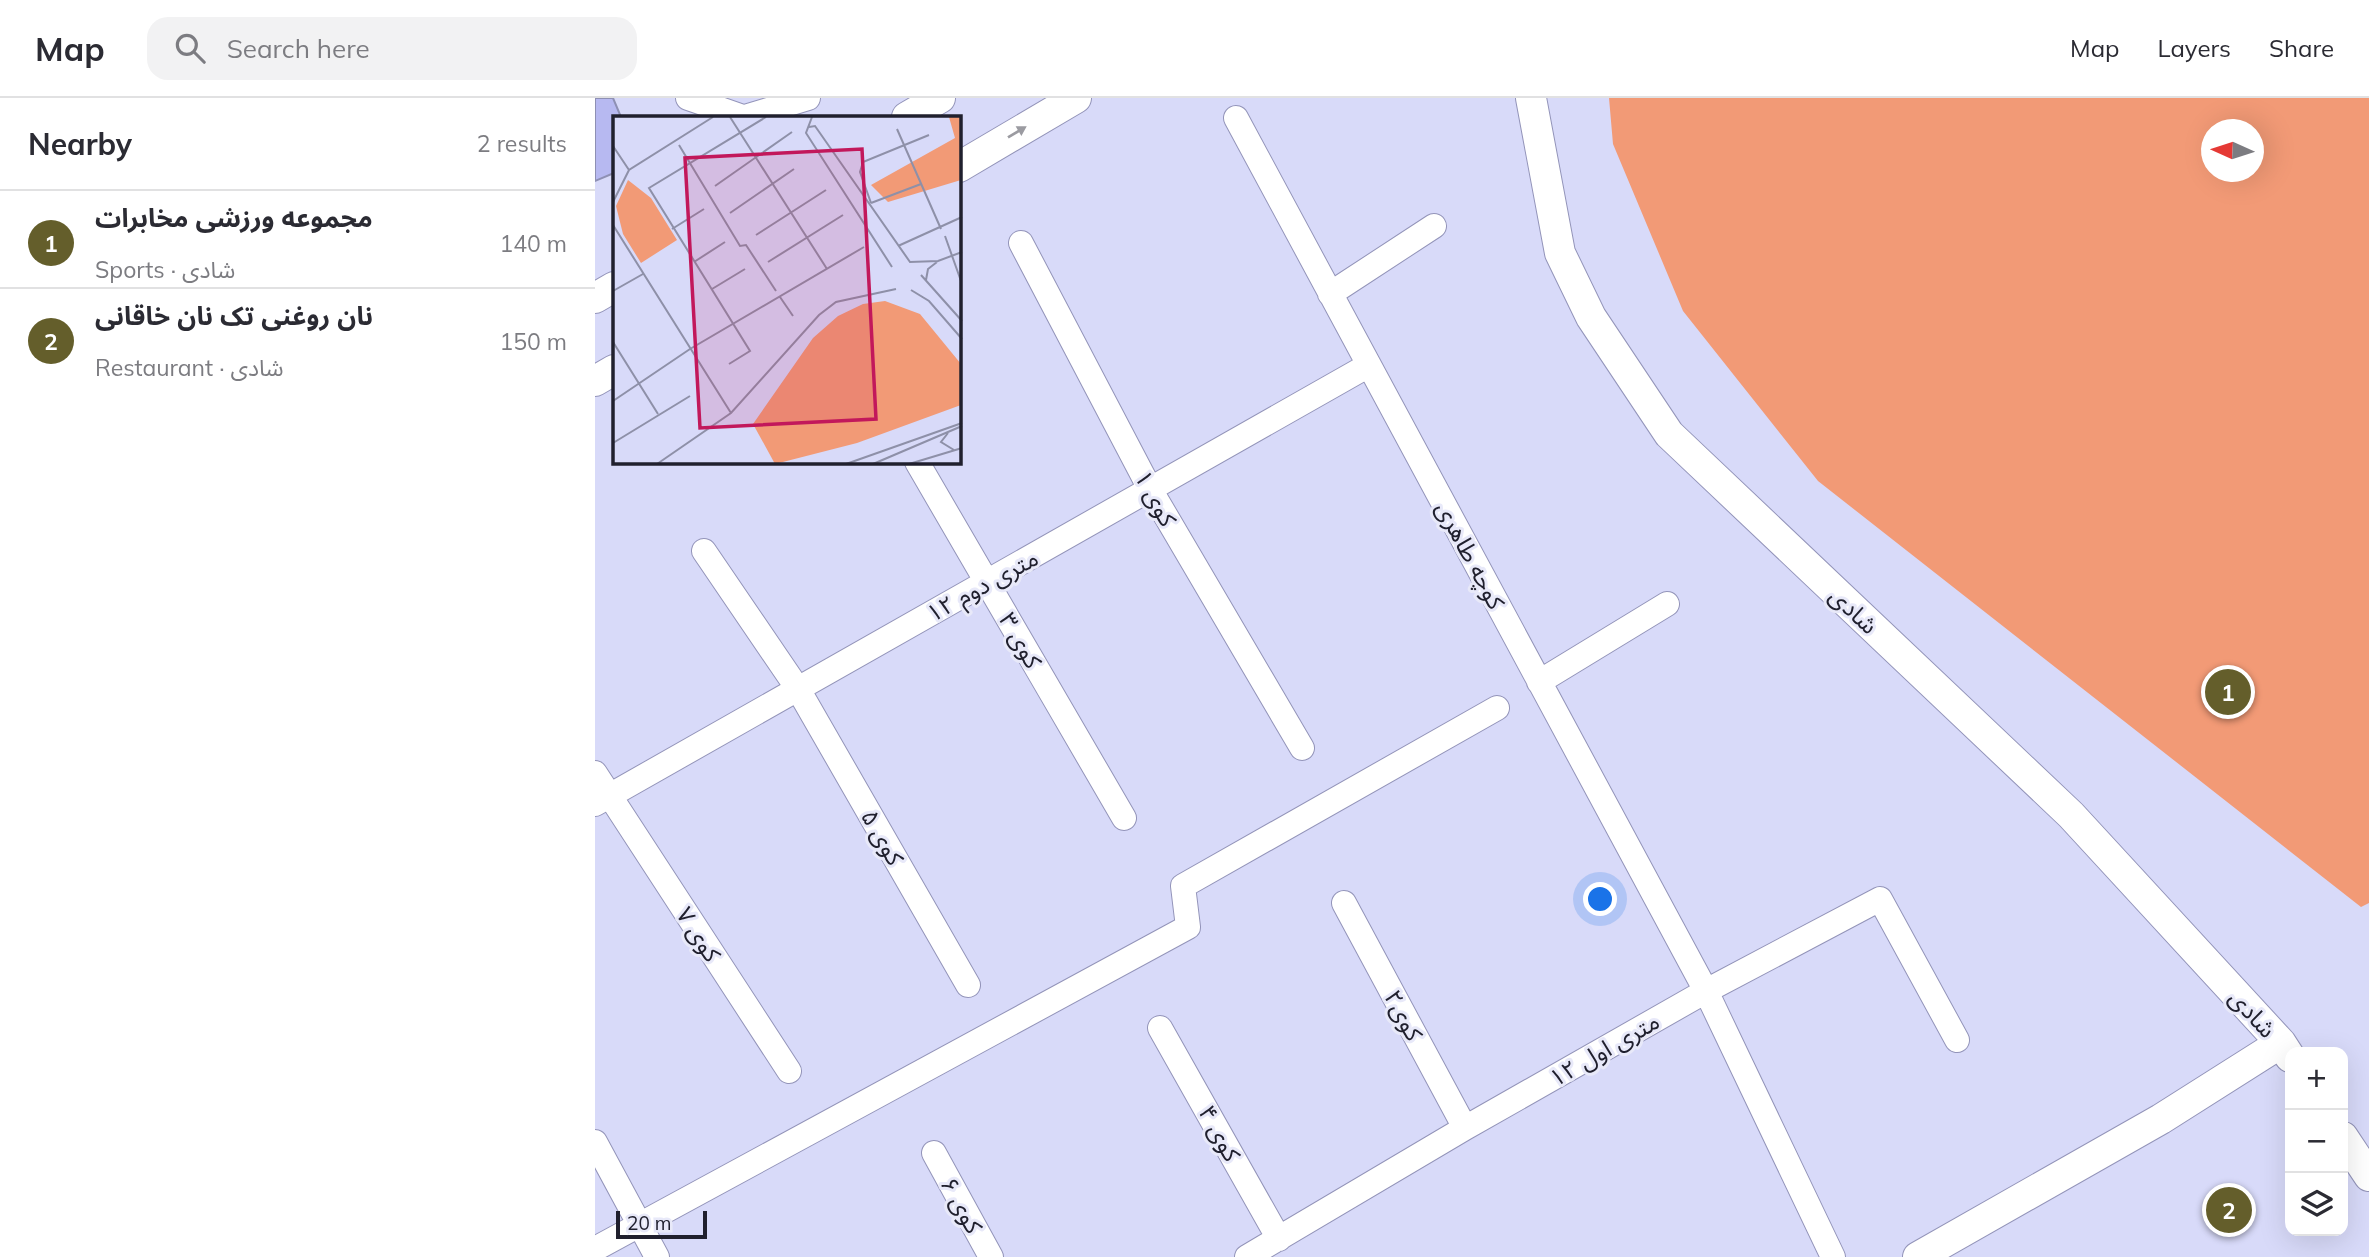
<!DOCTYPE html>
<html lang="en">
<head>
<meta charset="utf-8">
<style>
  :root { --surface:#fff; --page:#f2f2f3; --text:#2b2b33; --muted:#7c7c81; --line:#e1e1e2; --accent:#645e2b }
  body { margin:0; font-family:Mulish,"Noto Sans Arabic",sans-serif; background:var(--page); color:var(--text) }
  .controls { position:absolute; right:21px; bottom:21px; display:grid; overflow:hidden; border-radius:14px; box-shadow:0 7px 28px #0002 }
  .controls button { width:63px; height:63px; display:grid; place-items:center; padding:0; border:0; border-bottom:2px solid var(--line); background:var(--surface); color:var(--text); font:35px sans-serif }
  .compass { position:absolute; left:1606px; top:21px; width:63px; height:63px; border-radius:50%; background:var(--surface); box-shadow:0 7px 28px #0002; rotate:273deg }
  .scale { position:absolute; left:21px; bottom:18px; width:91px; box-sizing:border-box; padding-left:7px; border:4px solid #20202e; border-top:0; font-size:19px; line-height:24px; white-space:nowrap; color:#20202e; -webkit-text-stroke:5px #e8e9f9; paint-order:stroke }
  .you { position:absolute; left:1006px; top:802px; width:24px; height:24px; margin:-18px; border:5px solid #fff; border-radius:50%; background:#1a73e8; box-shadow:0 0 0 10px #1a73e833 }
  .badge { display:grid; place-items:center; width:46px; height:46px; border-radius:50%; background:var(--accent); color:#fff; font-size:23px; font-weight:700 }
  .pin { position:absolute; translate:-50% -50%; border:4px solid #fff; box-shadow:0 2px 7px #0006 }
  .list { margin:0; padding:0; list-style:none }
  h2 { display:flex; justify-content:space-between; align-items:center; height:91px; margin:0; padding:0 28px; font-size:30px }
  h2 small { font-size:23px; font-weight:400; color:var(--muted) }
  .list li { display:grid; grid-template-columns:46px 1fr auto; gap:21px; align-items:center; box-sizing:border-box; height:98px; padding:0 28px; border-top:2px solid var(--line) }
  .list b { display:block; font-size:26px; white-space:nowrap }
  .list p { margin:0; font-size:23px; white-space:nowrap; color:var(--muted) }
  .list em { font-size:23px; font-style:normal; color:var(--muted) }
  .icon { flex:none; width:38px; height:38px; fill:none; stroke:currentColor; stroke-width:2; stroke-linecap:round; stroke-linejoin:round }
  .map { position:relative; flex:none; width:1774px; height:1159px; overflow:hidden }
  header { display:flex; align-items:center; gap:42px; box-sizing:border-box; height:98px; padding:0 35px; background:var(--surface); border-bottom:2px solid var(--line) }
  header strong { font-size:33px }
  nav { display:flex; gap:38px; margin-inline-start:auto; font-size:24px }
  .search { width:490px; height:63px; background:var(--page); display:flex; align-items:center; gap:18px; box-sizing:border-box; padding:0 24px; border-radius:21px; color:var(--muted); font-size:26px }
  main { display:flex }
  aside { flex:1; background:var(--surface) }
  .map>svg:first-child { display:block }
  .green { fill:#f29a76; fill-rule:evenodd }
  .building { fill:#b7b9f1; stroke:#8e90b4; stroke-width:2 }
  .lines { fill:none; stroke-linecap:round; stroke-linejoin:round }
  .minor-casing { stroke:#9394b9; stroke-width:26 }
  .tertiary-casing { stroke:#9394b9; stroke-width:32 }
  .minor { stroke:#fff; stroke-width:24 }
  .tertiary { stroke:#fff; stroke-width:30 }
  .oneway { fill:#9b9ba1 }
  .labels { text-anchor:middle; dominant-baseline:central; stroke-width:6; stroke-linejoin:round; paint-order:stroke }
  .street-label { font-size:24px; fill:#20202e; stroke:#e8e9f9 }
  .inset-road { fill:none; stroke:#8e90a8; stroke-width:2 }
  .view { fill:#c2185b; fill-opacity:0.15; stroke:#c2185b; stroke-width:3.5 }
  .inset-edge { fill:none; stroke:#20202e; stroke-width:3.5 }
</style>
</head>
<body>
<header>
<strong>Map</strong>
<div class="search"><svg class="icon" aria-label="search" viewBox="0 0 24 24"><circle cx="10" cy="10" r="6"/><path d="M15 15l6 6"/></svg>Search here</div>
<nav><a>Map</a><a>Layers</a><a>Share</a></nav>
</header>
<main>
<aside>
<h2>Nearby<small>2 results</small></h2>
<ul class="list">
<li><span class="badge">1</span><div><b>مجموعه ورزشی مخابرات</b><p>Sports · شادی</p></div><em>140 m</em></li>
<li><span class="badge">2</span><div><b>نان روغنی تک نان خاقانی</b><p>Restaurant · شادی</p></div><em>150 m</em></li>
</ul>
</aside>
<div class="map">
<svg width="1774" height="1159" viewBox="0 0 1774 1159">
  <rect width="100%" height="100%" fill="#d8daf9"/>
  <!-- green -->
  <path class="green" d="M1014 0H1774V805L1766 809 1223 383 1088 213 1018 46ZM1616 32H1658V74H1616Z"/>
  <!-- building -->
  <path class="building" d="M0 0H18L26 19H19V75L0 83Z"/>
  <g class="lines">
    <!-- minor casing -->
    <g class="minor-casing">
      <path id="minor" d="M93 0 148 19
        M150 19 213 0
        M641 20 1111 893 1238 1159
        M426 145 555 391 707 650
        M735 196 839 128
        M322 364 529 720
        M109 453 203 591 373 887
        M944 584 1072 506
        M0 675 194 973
        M0 706 774 267
        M749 805 870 1030
        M565 930 684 1141
        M0 1044 62 1159
        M339 1055 396 1159
        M0 1151 593 829 588 788 902 610
        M652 1159 870 1030 1111 893 1285 801 1362 942"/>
    </g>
    <!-- tertiary casing -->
    <g class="tertiary-casing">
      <path id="tertiary" d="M936 0 965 155 996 219 1074 336 1476 717 1686 945 1695 959
        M312 19 345 0
        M364 69 481 0
        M0 200 19 189
        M0 283 19 272
        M1748 1039 1774 1078
        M1323 1159 1566 1021 1686 945"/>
    </g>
    <!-- minor -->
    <use href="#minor" class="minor"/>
    <!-- tertiary -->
    <use href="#tertiary" class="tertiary"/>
  </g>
  <!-- one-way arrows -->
  <defs><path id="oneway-solid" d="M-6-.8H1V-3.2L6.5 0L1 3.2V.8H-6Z" transform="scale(1.75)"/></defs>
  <use class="oneway" href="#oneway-solid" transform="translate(422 34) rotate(-31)"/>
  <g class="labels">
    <!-- street labels -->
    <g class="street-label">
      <text transform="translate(561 400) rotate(61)">کوی ۱</text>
      <text transform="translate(876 457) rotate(62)">کوچه طاهری</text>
      <text transform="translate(387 487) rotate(-29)">۱۲ متری دوم</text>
      <text transform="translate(1259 512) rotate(43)">شادی</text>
      <text transform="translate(426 542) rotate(60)">کوی ۳</text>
      <text transform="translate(288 739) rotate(60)">کوی ۵</text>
      <text transform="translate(104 836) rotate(57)">کوی ۷</text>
      <text transform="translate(1658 915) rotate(47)">شادی</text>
      <text transform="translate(809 917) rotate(62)">کوی۲</text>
      <text transform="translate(1009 951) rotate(-30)">۱۲ متری اول</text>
      <text transform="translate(625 1035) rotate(61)">کوی ۴</text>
      <text transform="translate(367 1107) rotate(61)">کوی ۶</text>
    </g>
  </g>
  <!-- overview -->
  <g transform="translate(18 18)">
    <rect width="348" height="348" fill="#d8daf9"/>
    <path d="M336 1H348V64L275 86 258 69 342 22ZM15 64 38 82 64 124 28 147 10 118 3 90ZM272 185 307 198 348 248V289L244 327 162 348 140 308 200 222 225 200 250 188Z" fill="#f29a76"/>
    <path class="inset-road" d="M117 1 214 153M199 1 193 17 279 151M196 11 202 10 297 146 325 145 349 136M284 13 328 113M66 29 127 130 133 129 163 175M0 30 16 54M102 70 179 16M0 86 16 54 100 1M258 87 247 56 250 46 316 19M258 87 308 68M117 97 181 53M0 109 118 297M59 113 91 93M143 119 213 74M332 120 348 165M285 130 349 101M81 146 112 126M155 146 230 99M308 159 349 205M313 164 315 153 324 146M99 173 132 153M298 174 316 185 349 223M0 175 30 158M167 181 180 200M0 226 45 298M116 248 137 235 36 72 153 1M0 285 77 233 251 131M335 317 328 326 341 334M0 327 77 280M44 348 118 297 206 199 223 186 283 173M233 348 349 307M260 348 349 310M296 348 349 332"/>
    <path class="view" d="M249 33 263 303 87 312 72 42Z"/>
    <rect width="348" height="348" class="inset-edge"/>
  </g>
</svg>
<div class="controls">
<button>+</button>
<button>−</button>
<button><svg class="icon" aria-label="layers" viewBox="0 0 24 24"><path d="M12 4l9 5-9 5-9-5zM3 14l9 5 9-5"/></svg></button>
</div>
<svg class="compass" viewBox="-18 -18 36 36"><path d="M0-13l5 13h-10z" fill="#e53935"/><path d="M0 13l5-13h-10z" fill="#7c7c81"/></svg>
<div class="scale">20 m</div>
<div class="you"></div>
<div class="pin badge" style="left:1633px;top:594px">1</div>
<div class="pin badge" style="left:1634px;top:1112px">2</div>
</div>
</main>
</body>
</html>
